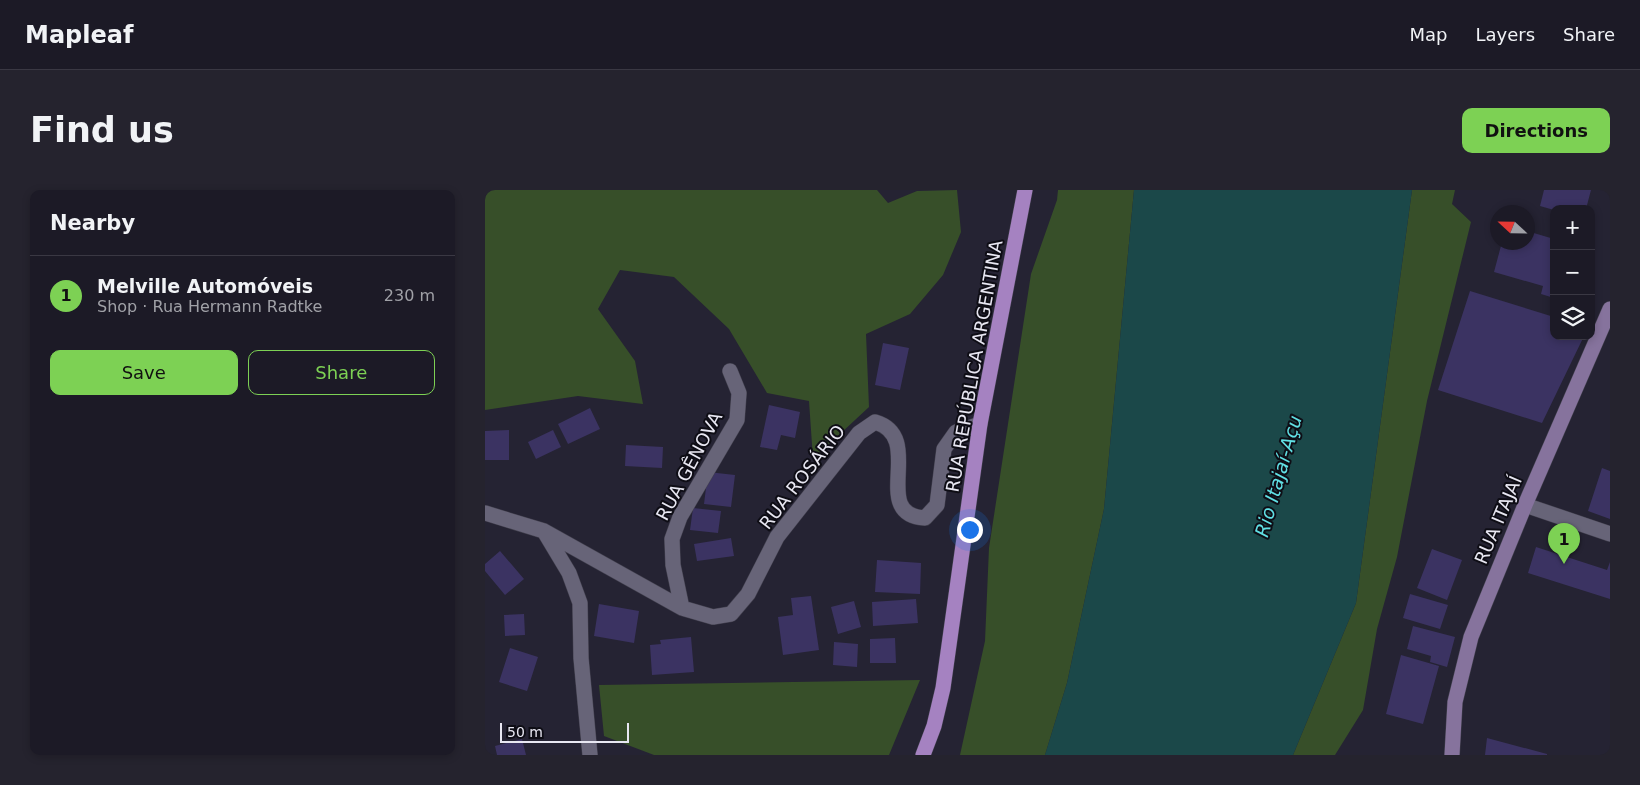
<!DOCTYPE html>
<html lang="en">
<head>
<meta charset="utf-8">
<style>
  :root { --surface:#1c1a26; --page:#25232e; --text:#f1f3f6; --muted:#a0a1a7; --line:#3a3843; --accent:#7dd154 }
  body { margin:0; font-family:"DejaVu Sans",sans-serif; background:var(--page); color:var(--text) }
  .controls { position:absolute; right:15px; top:15px; display:grid; overflow:hidden; border-radius:10px; box-shadow:0 2px 8px #0003 }
  .controls button { width:45px; height:45px; display:grid; place-items:center; padding:0; border:0; border-bottom:1px solid var(--line); background:var(--surface); color:var(--text); font:25px sans-serif }
  .compass { position:absolute; left:1005px; top:15px; width:45px; height:45px; border-radius:50%; background:var(--surface); box-shadow:0 2px 8px #0003; rotate:292deg }
  .scale { position:absolute; left:15px; bottom:12px; width:129px; box-sizing:border-box; padding-left:5px; border:2px solid #e8e7f2; border-top:0; font-size:14px; line-height:18px; white-space:nowrap; color:#e8e7f2; -webkit-text-stroke:4px #0e0d15; paint-order:stroke }
  .you { position:absolute; left:484px; top:339px; width:18px; height:18px; margin:-12px; border:4px solid #fff; border-radius:50%; background:#1a73e8; box-shadow:0 0 0 8px #1a73e833 }
  .badge { display:grid; place-items:center; width:32px; height:32px; border-radius:50%; background:var(--accent); color:#111; font-size:16px; font-weight:700 }
  .pin { position:absolute; translate:-50% -41px; filter:drop-shadow(0 1px 2px #0008) }
  .pin::after { content:''; position:absolute; top:26px; width:18px; height:15px; background:inherit; clip-path:polygon(0 0,100% 0,50% 100%) }
  .list { margin:0; padding:0; list-style:none }
  h2 { display:flex; justify-content:space-between; align-items:center; height:65px; margin:0; padding:0 20px; font-size:21px }
  h2 small { font-size:16px; font-weight:400; color:var(--muted) }
  .list li { display:grid; grid-template-columns:32px 1fr auto; gap:15px; align-items:center; box-sizing:border-box; height:80px; padding:0 20px; border-top:1px solid var(--line) }
  .list b { display:block; font-size:19px; white-space:nowrap }
  .list p { margin:0; font-size:16px; white-space:nowrap; color:var(--muted) }
  .list em { font-size:16px; font-style:normal; color:var(--muted) }
  .actions { display:flex; gap:10px; padding:15px 20px }
  .actions a { flex:1; padding:11px 0; border:1px solid var(--accent); border-radius:10px; text-align:center; font-size:18px; color:var(--accent) }
  .actions .main { background:var(--accent); color:#111 }
  .icon { flex:none; width:28px; height:28px; fill:none; stroke:currentColor; stroke-width:2; stroke-linecap:round; stroke-linejoin:round }
  .map { position:relative; flex:none; width:1125px; height:565px; overflow:hidden; border-radius:10px }
  header { display:flex; align-items:center; gap:30px; box-sizing:border-box; height:70px; padding:0 25px; background:var(--surface); border-bottom:1px solid var(--line) }
  header strong { font-size:24px }
  nav { display:flex; gap:28px; margin-inline-start:auto; font-size:18px }
  .intro { display:flex; align-items:center; justify-content:space-between; box-sizing:border-box; height:120px; padding:0 30px }
  h1 { margin:0; font-size:35px }
  .button { padding:12px 22px; border-radius:10px; background:var(--accent); color:#111; font-size:18px; font-weight:700 }
  main { display:flex; gap:30px; padding:0 30px }
  aside { flex:1; background:var(--surface); border-radius:10px; box-shadow:0 2px 8px #0003 }
  .map>svg:first-child { display:block }
  .green { fill:#374f29 }
  .water { fill:#1b4849 }
  .building { fill:#3b3362 }
  .lines { fill:none; stroke-linecap:round; stroke-linejoin:round }
  .street-casing { stroke:#43414f; stroke-width:16 }
  .secondary-casing { stroke:#43414f; stroke-width:16 }
  .primary-casing { stroke:#43414f; stroke-width:16 }
  .street { stroke:#676478; stroke-width:15 }
  .secondary { stroke:#86739d; stroke-width:15 }
  .primary { stroke:#a582c1; stroke-width:15 }
  .labels { text-anchor:middle; dominant-baseline:central; stroke-width:4; stroke-linejoin:round; paint-order:stroke }
  .street-label { font-size:18px; fill:#e8e7f2; stroke:#0e0d15 }
  .water-label { font-size:19px; font-style:italic; fill:#61e0e4; stroke:#0e0d15 }
</style>
</head>
<body>
<header>
<strong>Mapleaf</strong>
<nav><a>Map</a><a>Layers</a><a>Share</a></nav>
</header>
<div class="intro"><h1>Find us</h1><a class="button">Directions</a></div>
<main>
<aside>
<h2>Nearby<small></small></h2>
<ul class="list">
<li><span class="badge">1</span><div><b>Melville Automóveis</b><p>Shop · Rua Hermann Radtke</p></div><em>230 m</em></li>
</ul>
<div class="actions"><a class="main">Save</a><a>Share</a></div>
</aside>
<div class="map">
<svg width="1125" height="565" viewBox="0 0 1125 565">
  <rect width="100%" height="100%" fill="#252333"/>
  <!-- green -->
  <path class="green" d="M0 0H392L403 13 432 1 472 0 476 42 458 85 425 124 381 144 384 217 328 269 324 211 282 203 244 139 189 87 135 80 113 119 150 171 158 214 93 206 0 220Z
    M573 0H649L619 319 582 493 560 565H475L500 451 504 358 546 84 572 10Z
    M927 0H970L967 14 986 32 942 211 912 367 892 439 878 520 850 565H808L871 413Z
    M435 490 404 565H169L119 546 114 495Z"/>
  <!-- water -->
  <path class="water" d="M649 0H927L871 413 808 565H560L582 493 619 319Z"/>
  <!-- building -->
  <path class="building" d="M1059 0H1106L1101 19 1069 20 1055 16Z
    M1042 41 1069 49V108L1056 104 1058 96 1009 82 1017 52H1042Z
    M985 101 1069 127V146H1099L1057 233 953 200Z
    M398 153 424 158 415 200 390 195Z
    M284 215 315 222 310 248 296 245 292 260 275 257Z
    M105 218 115 239 83 254 73 234Z
    M24 240V270H0V241Z
    M68 240 76 257 51 269 43 252Z
    M141 255 178 257 177 278 140 276Z
    M1117 278 1125 281V329L1103 321Z
    M223 282 250 285 246 317 219 314Z
    M208 318 236 321 233 343 205 340Z
    M246 348 249 366 212 371 209 354Z
    M1051 357 1122 380 1125 372V409L1043 383Z
    M947 359 977 370 962 410 932 398Z
    M15 361 39 389 20 405 0 381V374Z
    M392 370 436 373 435 404 390 402Z
    M925 404 963 415 955 439 918 428Z
    M326 406 334 460 298 465 293 427 308 425 306 408Z
    M431 409 433 433 388 436 387 412Z
    M369 411 376 437 353 444 346 417Z
    M114 414 154 421 149 453 109 446Z
    M39 424 40 445 20 446 19 425Z
    M928 436 970 447 962 477 945 472 946 466 922 459Z
    M206 447 209 482 167 485 165 455 176 454 175 450Z
    M410 448 411 473H385V449Z
    M349 452 373 454 372 477 348 475Z
    M25 458 53 467 42 501 14 492Z
    M916 465 954 476 938 534 901 524Z
    M1002 548 1062 564V565H1000Z
    M37 549 41 565H12L10 556Z"/>
  <g class="lines">
    <!-- street casing -->
    <g class="street-casing">
      <path id="street" d="M1040 315 1125 344
        M0 323 59 341 197 418 228 427 246 424 263 404 292 347 374 243 390 232C442 247 383 325 440 328L452 315 459 259 471 242 495 234
        M60 343 84 383 95 413 96 468 105 565
        M197 418 188 375 187 349 195 327 252 230 254 203 245 181"/>
    </g>
    <!-- secondary casing -->
    <g class="secondary-casing">
      <path id="secondary" d="M967 565 970 512 986 447 1040 315 1125 119"/>
    </g>
    <!-- primary casing -->
    <g class="primary-casing">
      <path id="primary" d="M438 565 449 536 458 498 495 234 540 0"/>
    </g>
    <!-- street -->
    <use href="#street" class="street"/>
    <!-- secondary -->
    <use href="#secondary" class="secondary"/>
    <!-- primary -->
    <use href="#primary" class="primary"/>
  </g>
  <g class="labels">
    <!-- street labels -->
    <g class="street-label">
      <text transform="translate(489 176) rotate(-80)">RUA REPÚBLICA ARGENTINA</text>
      <text transform="translate(204 276) rotate(-62)">RUA GÊNOVA</text>
      <text transform="translate(317 287) rotate(-52)">RUA ROSÁRIO</text>
      <text transform="translate(1013 330) rotate(-67)">RUA ITAJAÍ</text>
    </g>
    <!-- water labels -->
    <g class="water-label">
      <text transform="translate(793 286) rotate(-74)">Rio Itajaí-Açu</text>
    </g>
  </g>
</svg>
<div class="controls">
<button>+</button>
<button>−</button>
<button><svg class="icon" aria-label="layers" viewBox="0 0 24 24"><path d="M12 4l9 5-9 5-9-5zM3 14l9 5 9-5"/></svg></button>
</div>
<svg class="compass" viewBox="-18 -18 36 36"><path d="M0-13l5 13h-10z" fill="#e53935"/><path d="M0 13l5-13h-10z" fill="#a0a1a7"/></svg>
<div class="scale">50 m</div>
<div class="you"></div>
<div class="pin badge" style="left:1079px;top:374px">1</div>
</div>
</main>
</body>
</html>
